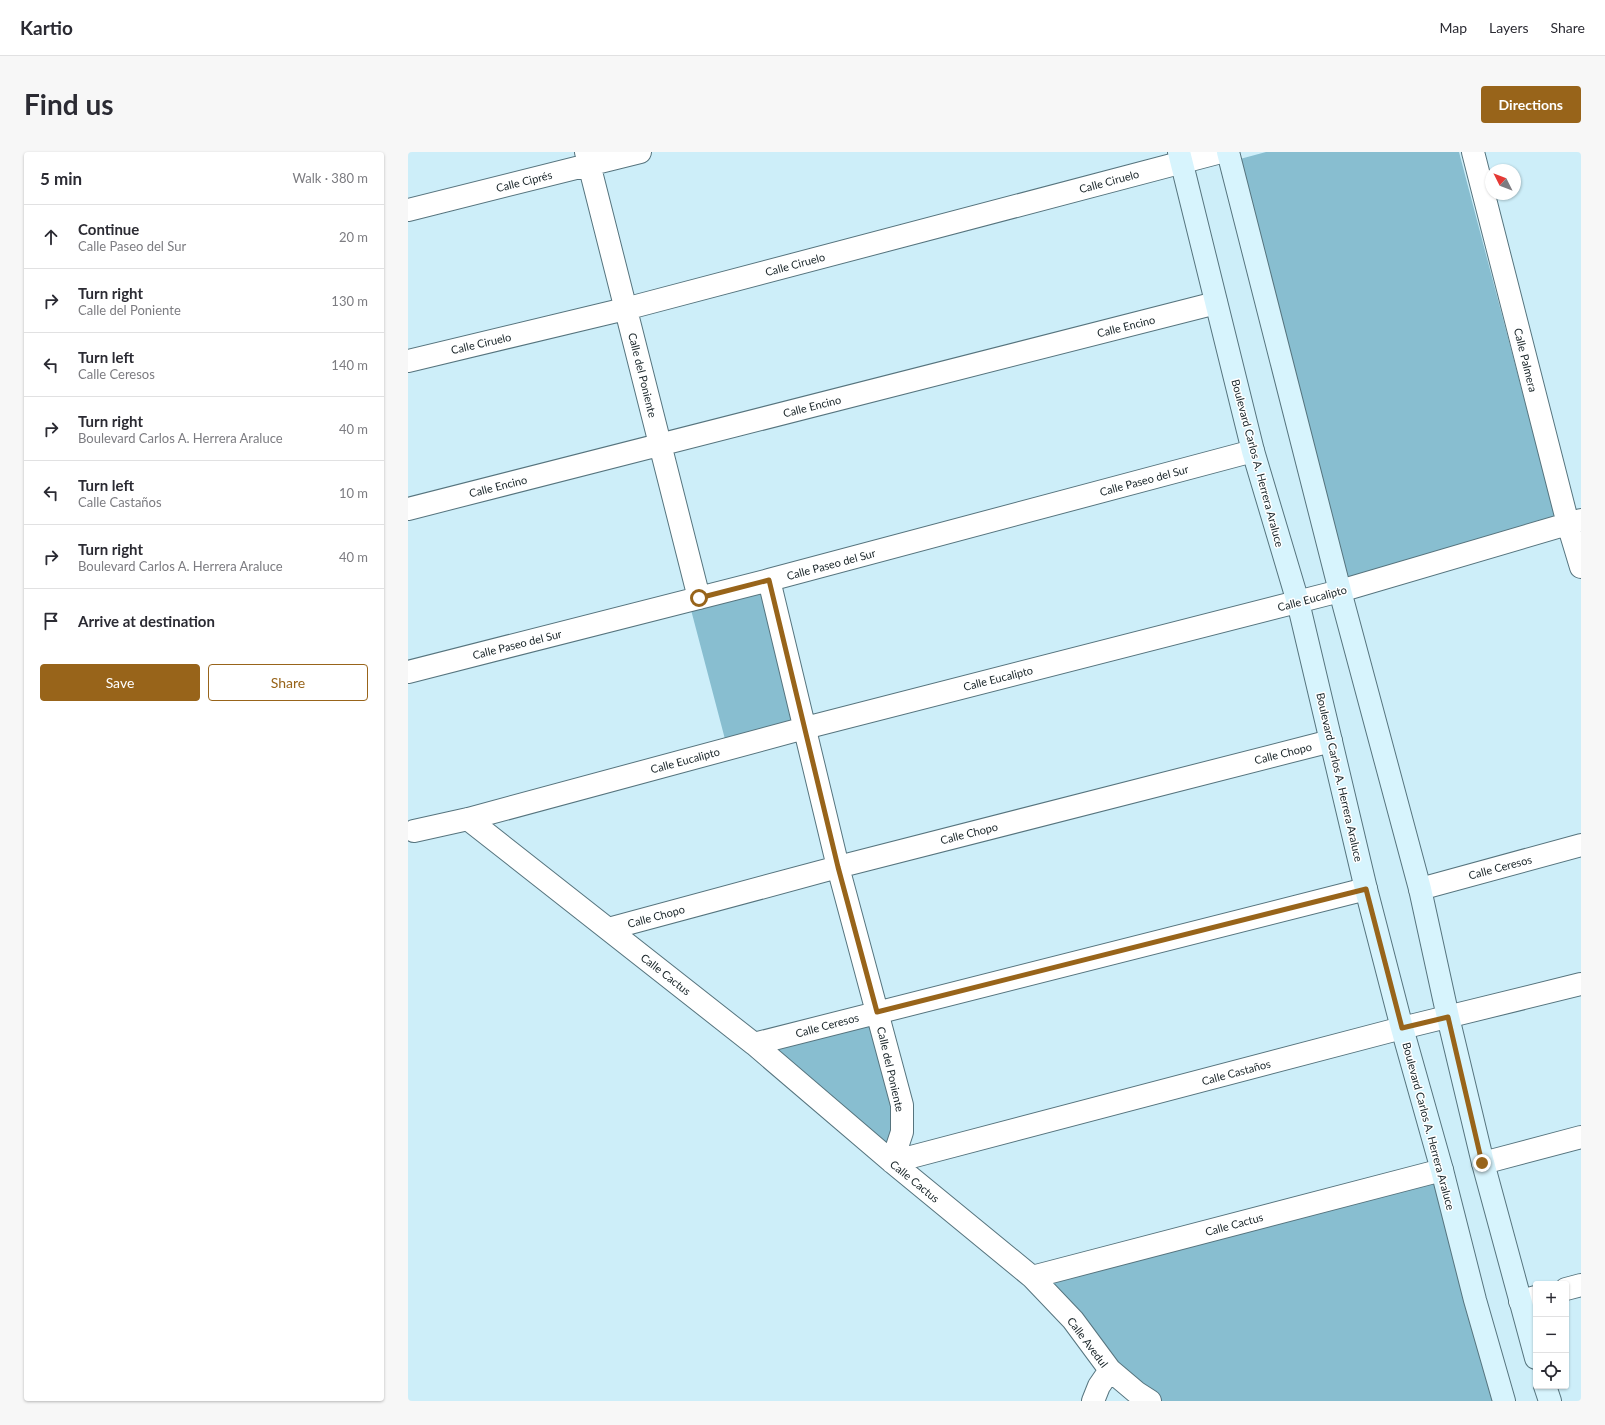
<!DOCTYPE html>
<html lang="en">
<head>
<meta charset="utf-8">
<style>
  :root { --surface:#fff; --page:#f7f7f7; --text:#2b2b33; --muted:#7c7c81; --line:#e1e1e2; --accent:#98641a }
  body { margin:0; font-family:Lato,sans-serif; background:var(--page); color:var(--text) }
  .controls { position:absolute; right:12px; bottom:12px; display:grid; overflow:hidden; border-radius:4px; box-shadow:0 1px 3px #0004 }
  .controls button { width:36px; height:36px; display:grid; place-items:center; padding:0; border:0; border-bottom:1px solid var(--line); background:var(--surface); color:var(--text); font:20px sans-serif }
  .compass { position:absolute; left:1077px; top:12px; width:36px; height:36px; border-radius:50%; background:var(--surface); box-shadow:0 1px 3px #0004; rotate:312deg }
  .stop { position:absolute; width:12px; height:12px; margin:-9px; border:3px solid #98641a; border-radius:50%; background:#fff }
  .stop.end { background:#98641a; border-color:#fff; box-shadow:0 1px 4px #0008 }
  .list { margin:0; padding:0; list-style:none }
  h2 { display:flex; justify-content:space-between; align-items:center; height:52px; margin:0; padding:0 16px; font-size:17px }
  h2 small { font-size:13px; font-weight:400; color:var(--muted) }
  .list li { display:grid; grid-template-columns:26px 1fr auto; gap:12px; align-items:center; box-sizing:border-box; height:64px; padding:0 16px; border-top:1px solid var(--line) }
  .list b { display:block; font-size:15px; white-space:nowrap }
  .list p { margin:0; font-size:13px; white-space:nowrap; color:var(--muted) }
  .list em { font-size:13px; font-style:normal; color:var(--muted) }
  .actions { display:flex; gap:8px; padding:12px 16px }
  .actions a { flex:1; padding:9px 0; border:1px solid var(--accent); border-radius:4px; text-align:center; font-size:14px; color:var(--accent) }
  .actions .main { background:var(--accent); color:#fff }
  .icon { flex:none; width:22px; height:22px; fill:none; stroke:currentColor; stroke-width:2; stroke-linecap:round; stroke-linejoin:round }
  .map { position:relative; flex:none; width:1173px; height:1249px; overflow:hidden; border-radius:4px }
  header { display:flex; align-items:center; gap:24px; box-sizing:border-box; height:56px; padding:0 20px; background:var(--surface); border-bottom:1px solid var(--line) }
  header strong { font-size:19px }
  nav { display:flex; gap:22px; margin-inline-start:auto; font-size:14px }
  .intro { display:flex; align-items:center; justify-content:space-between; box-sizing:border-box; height:96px; padding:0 24px }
  h1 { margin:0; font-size:28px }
  .button { padding:10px 18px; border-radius:4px; background:var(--accent); color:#fff; font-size:14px; font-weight:700 }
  main { display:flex; gap:24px; padding:0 24px }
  aside { flex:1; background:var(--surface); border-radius:4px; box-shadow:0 1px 3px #0004 }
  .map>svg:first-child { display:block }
  .green { fill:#88bed0 }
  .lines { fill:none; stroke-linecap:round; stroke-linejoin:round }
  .street-casing { stroke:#56747e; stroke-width:24 }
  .secondary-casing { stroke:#56747e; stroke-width:24 }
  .street { stroke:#fff; stroke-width:22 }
  .secondary { stroke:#d7f4fd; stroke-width:22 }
  .route { stroke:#98641a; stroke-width:5 }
  .labels { text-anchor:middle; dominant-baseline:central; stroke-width:3; stroke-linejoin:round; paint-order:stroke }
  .street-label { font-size:11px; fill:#172327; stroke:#fff }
</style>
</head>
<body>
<header>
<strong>Kartio</strong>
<nav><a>Map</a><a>Layers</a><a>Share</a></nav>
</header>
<div class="intro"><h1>Find us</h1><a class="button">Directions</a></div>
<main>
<aside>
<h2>5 min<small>Walk · 380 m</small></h2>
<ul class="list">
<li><svg class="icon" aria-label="ahead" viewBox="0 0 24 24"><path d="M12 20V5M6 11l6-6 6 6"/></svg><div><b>Continue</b><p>Calle Paseo del Sur</p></div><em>20 m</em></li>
<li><svg class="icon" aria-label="right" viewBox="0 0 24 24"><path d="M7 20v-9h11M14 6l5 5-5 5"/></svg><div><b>Turn right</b><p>Calle del Poniente</p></div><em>130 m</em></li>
<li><svg class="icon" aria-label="left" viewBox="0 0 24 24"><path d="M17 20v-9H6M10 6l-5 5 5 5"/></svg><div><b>Turn left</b><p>Calle Ceresos</p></div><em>140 m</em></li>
<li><svg class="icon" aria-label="right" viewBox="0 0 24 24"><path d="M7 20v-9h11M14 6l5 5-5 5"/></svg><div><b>Turn right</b><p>Boulevard Carlos A. Herrera Araluce</p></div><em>40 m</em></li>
<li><svg class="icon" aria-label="left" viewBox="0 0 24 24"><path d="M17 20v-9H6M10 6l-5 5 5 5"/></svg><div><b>Turn left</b><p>Calle Castaños</p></div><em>10 m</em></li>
<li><svg class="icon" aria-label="right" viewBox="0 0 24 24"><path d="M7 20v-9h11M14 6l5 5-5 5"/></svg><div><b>Turn right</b><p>Boulevard Carlos A. Herrera Araluce</p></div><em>40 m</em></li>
<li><svg class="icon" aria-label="arrive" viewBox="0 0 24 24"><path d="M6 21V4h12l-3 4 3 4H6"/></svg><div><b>Arrive at destination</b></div></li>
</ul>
<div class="actions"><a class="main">Save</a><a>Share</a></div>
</aside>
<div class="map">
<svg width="1173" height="1249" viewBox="0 0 1173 1249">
  <rect width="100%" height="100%" fill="#cdeef9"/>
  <!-- green -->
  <path class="green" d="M858 0H1051L1147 364 938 427 832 7Z
    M357 436 391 573 318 591 282 454Z
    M464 868 488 978 481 1001 357 896Z
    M1030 1023 1092 1249H752L705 1216 633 1128Z"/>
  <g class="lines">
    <!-- street casing -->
    <g class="street-casing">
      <path id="street" d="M178 0 291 446
        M1065 0 1160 372 1173 415
        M0 58 232 0
        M0 209 217 157 813 0
        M0 357 808 151
        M361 428 430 715 494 953V980L484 1010
        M0 520 361 428 845 299
        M60 667 346 892 484 1010 624 1125 665 1168 702 1218 728 1240 742 1249
        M6 679 60 667 397 576 932 439 1173 368
        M1012 737 1173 693
        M200 777 430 715 923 589
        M346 892 958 737
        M484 1010 994 876 1173 832
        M1075 1011 1173 985
        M624 1125 1034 1018
        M1158 1137 1173 1133
        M1112 1149 1128 1145
        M685 1249 691 1234 702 1218"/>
    </g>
    <!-- secondary casing -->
    <g class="secondary-casing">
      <path id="secondary" d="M771 0 845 299 890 450 958 737 994 876 1034 1018 1067 1148 1096 1249
        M820 0 932 439 1012 737 1040 865 1075 1011 1128 1206
        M1137 1234 1142 1249"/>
    </g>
    <!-- street -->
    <use href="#street" class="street"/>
    <!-- secondary -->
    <use href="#secondary" class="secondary"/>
  </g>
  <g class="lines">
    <!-- route -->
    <path class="route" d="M291 446 361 428 430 715 469 860 958 737 994 876 1040 865 1074 1011"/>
  </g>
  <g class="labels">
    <!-- street labels -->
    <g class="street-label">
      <text transform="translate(116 29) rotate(-14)">Calle Ciprés</text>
      <text transform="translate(701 29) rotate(-15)">Calle Ciruelo</text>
      <text transform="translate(387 112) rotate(-15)">Calle Ciruelo</text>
      <text transform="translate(718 174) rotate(-14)">Calle Encino</text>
      <text transform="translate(73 191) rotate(-13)">Calle Ciruelo</text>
      <text transform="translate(1118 208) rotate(76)">Calle Palmera</text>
      <text transform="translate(235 223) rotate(76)">Calle del Poniente</text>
      <text transform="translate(404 254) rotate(-14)">Calle Encino</text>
      <text transform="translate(850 311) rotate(75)">Boulevard Carlos A. Herrera Araluce</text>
      <text transform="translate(736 328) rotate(-15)">Calle Paseo del Sur</text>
      <text transform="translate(90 334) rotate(-14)">Calle Encino</text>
      <text transform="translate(423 412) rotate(-15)">Calle Paseo del Sur</text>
      <text transform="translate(904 446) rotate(-15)">Calle Eucalipto</text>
      <text transform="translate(109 492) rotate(-14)">Calle Paseo del Sur</text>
      <text transform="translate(590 526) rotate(-14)">Calle Eucalipto</text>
      <text transform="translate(875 601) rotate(-14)">Calle Chopo</text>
      <text transform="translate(277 608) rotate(-15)">Calle Eucalipto</text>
      <text transform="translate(932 625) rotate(77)">Boulevard Carlos A. Herrera Araluce</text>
      <text transform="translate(561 681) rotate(-14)">Calle Chopo</text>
      <text transform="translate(1092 715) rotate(-15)">Calle Ceresos</text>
      <text transform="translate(248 764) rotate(-15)">Calle Chopo</text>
      <text transform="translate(258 822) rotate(38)">Calle Cactus</text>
      <text transform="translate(419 873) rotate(-15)">Calle Ceresos</text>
      <text transform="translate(483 917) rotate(77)">Calle del Poniente</text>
      <text transform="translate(828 920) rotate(-15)">Calle Castaños</text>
      <text transform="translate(1021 974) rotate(75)">Boulevard Carlos A. Herrera Araluce</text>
      <text transform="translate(507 1029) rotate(39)">Calle Cactus</text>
      <text transform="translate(826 1072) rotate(-15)">Calle Cactus</text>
      <text transform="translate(680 1190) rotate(53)">Calle Avedul</text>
    </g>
  </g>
</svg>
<div class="controls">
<button>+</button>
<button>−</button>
<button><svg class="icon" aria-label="locate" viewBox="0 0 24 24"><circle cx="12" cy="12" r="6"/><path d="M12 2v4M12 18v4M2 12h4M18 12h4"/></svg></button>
</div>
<svg class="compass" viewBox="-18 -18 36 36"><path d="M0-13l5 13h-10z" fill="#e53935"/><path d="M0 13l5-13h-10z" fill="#7c7c81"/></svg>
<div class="stop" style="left:291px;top:446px"></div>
<div class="stop end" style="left:1074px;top:1011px"></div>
</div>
</main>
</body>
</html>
